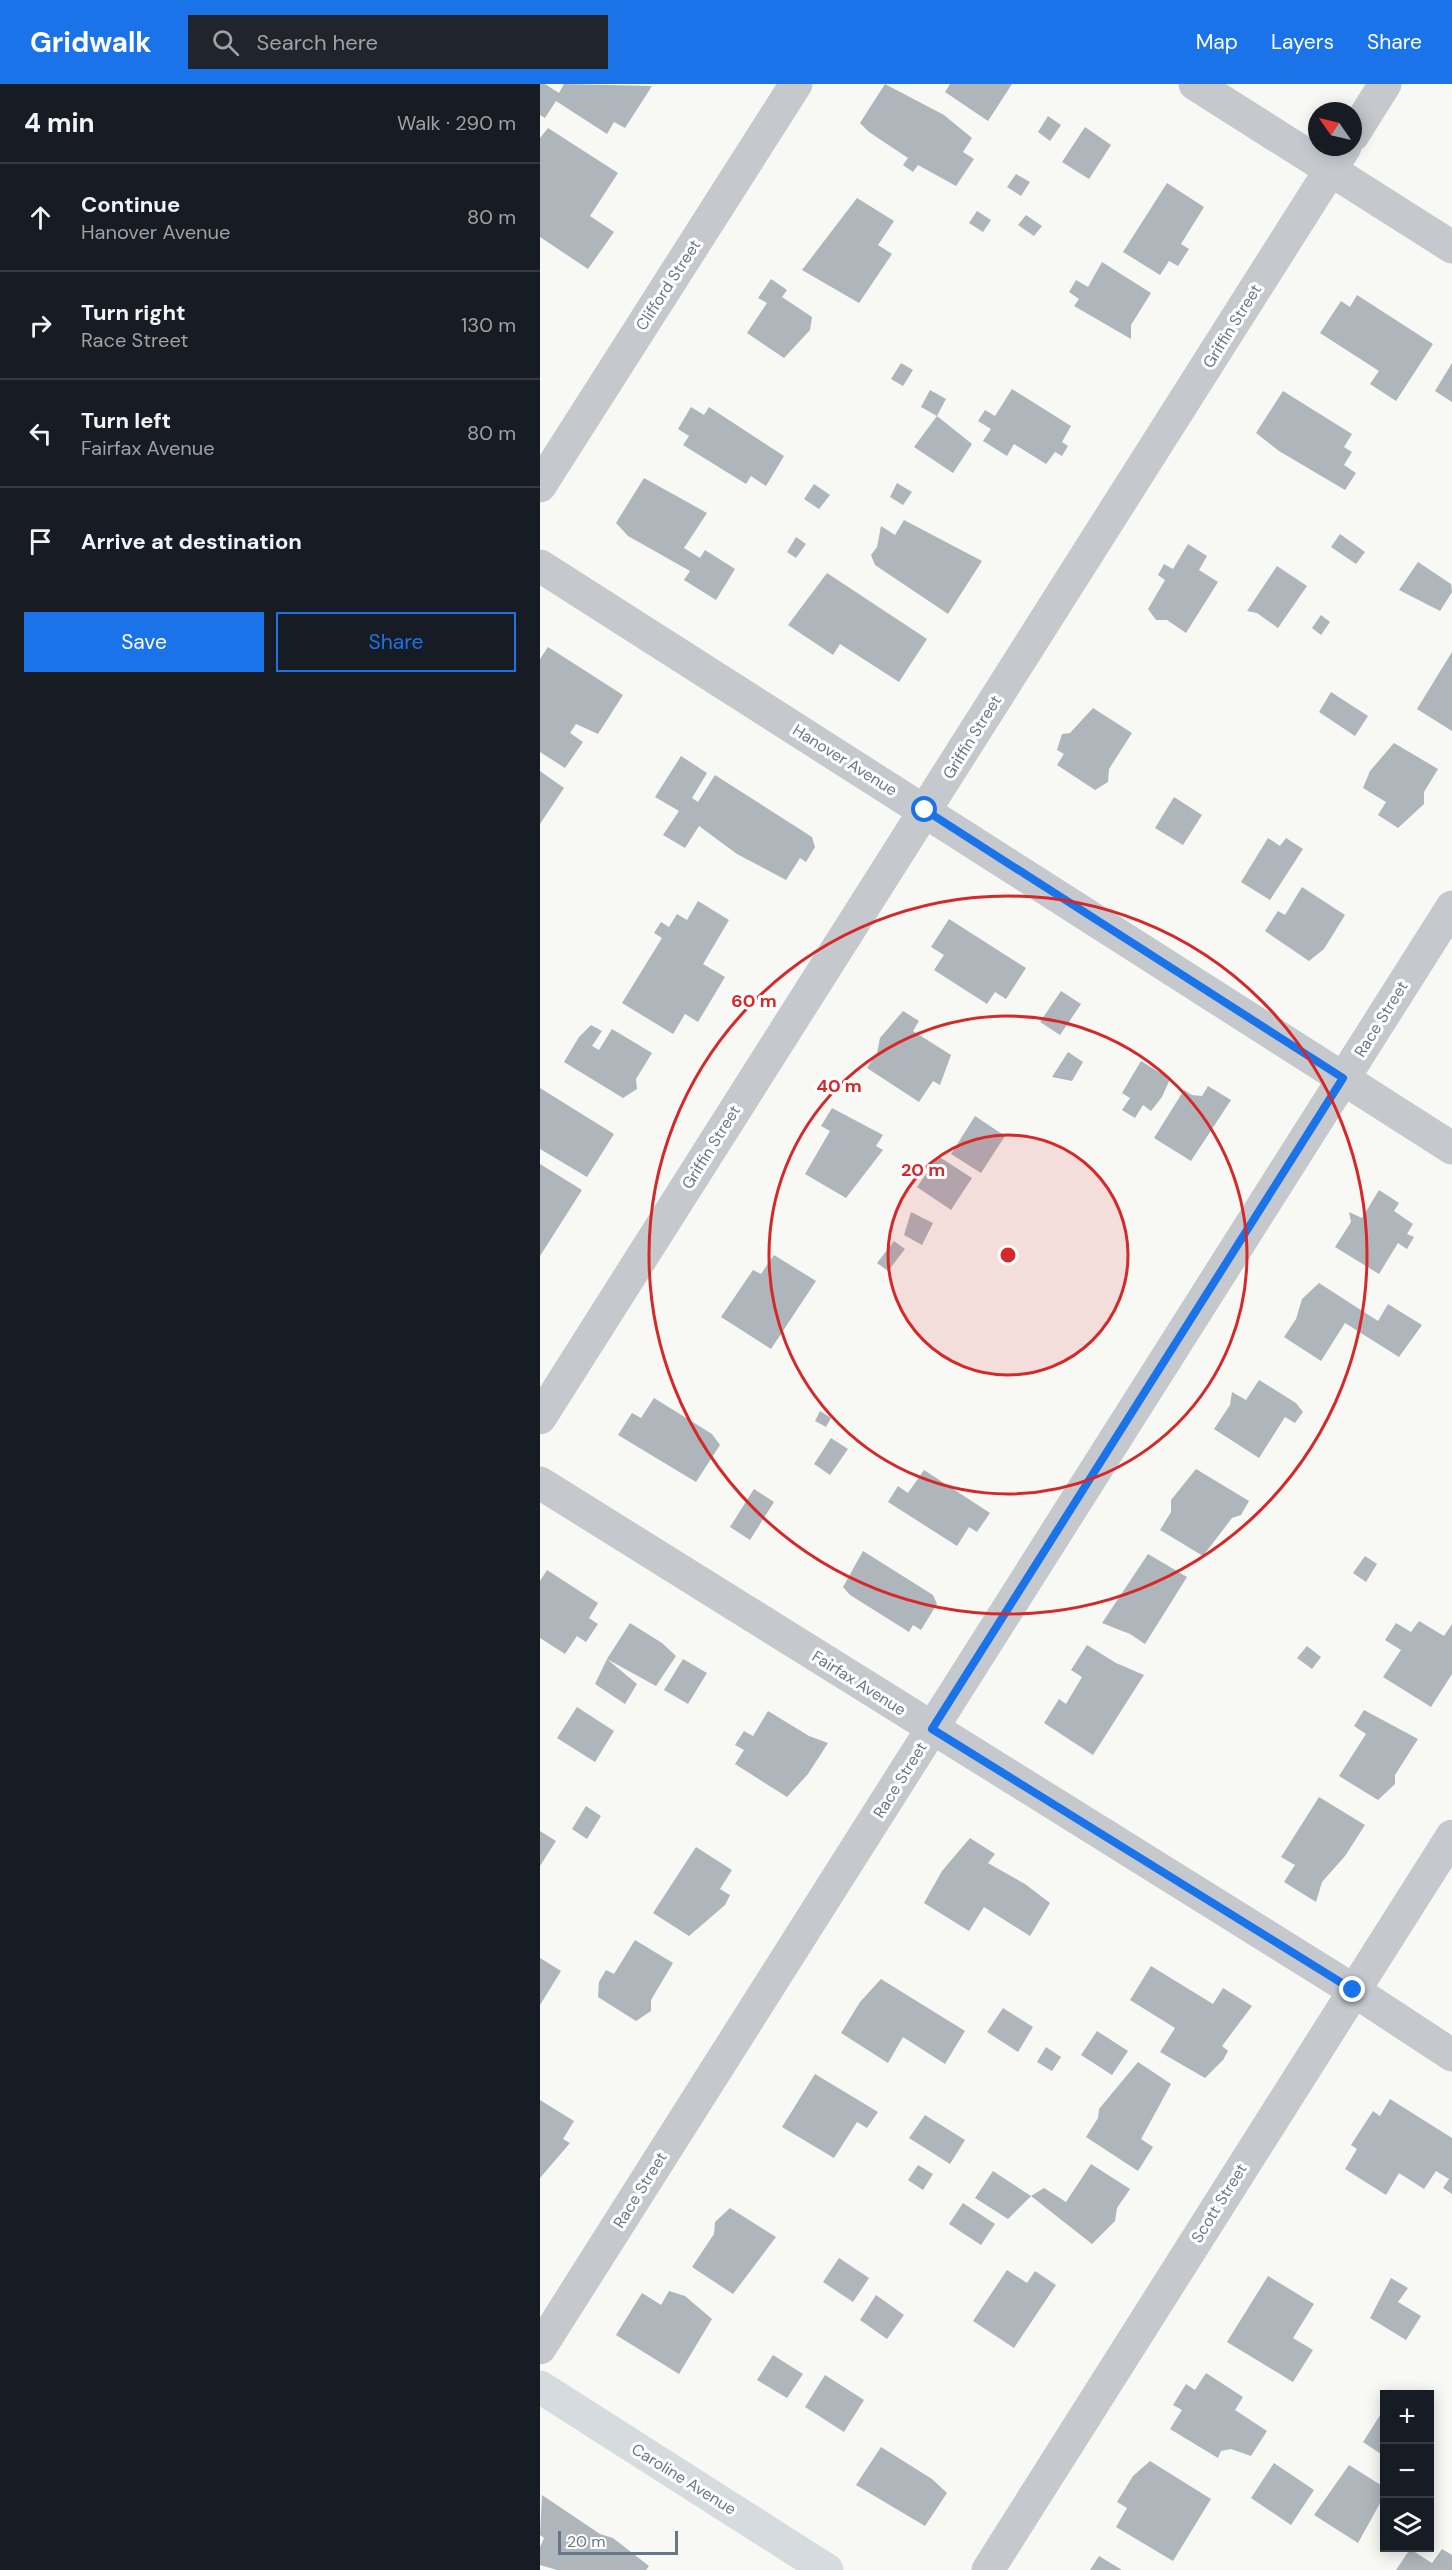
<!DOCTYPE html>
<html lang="en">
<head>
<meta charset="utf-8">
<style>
  :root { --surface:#171b24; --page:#20242c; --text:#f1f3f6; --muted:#9ea1a6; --line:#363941; --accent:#1a73e8 }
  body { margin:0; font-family:"DM Sans",sans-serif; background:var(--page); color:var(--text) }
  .controls { position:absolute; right:18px; bottom:18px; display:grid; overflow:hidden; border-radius:0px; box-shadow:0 3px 15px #0003 }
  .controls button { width:54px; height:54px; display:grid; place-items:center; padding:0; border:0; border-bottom:2px solid var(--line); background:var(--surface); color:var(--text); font:30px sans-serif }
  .compass { position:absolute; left:768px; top:18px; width:54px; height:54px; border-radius:50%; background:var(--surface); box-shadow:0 3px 15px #0003; rotate:304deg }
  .scale { position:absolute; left:18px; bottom:15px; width:120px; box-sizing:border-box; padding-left:6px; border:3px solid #657788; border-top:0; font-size:16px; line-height:21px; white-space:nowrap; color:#657788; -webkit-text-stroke:4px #fff; paint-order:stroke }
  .stop { position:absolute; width:18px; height:18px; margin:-14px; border:4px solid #1a73e8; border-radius:50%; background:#fff }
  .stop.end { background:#1a73e8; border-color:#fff; box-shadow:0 2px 6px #0008 }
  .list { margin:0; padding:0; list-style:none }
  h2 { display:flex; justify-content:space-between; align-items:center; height:78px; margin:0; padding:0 24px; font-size:26px }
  h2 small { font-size:20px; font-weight:400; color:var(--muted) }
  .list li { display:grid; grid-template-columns:39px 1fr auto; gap:18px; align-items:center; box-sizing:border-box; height:108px; padding:0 24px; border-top:2px solid var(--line) }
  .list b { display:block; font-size:22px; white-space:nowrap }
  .list p { margin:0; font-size:20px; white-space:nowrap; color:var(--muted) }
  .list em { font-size:20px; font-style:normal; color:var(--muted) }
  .actions { display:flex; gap:12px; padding:18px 24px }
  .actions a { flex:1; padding:14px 0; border:2px solid var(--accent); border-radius:0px; text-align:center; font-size:21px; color:var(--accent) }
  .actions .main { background:var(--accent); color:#fff }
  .icon { flex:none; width:33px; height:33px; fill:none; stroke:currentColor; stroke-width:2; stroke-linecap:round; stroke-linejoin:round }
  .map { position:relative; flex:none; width:912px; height:2486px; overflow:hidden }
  header { display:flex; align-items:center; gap:36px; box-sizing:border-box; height:84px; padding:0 30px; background:var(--accent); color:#fff }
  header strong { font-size:28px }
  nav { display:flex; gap:33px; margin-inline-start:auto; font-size:21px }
  .search { width:420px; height:54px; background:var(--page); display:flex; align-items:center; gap:15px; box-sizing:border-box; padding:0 21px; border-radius:0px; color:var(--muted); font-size:22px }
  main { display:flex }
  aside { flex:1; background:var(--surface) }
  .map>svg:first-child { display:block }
  .building { fill:#aeb6bc }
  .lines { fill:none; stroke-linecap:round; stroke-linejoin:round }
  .street { stroke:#c5c9cd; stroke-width:33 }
  .secondary { stroke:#d6dbdf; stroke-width:33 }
  .route { stroke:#1a73e8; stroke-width:8 }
  .ring { fill:none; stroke:#d62828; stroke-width:3 }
  .labels { text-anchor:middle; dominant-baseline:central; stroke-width:6; stroke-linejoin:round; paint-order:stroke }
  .street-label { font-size:16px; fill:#657788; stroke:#fff }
  .centre { fill:#d62828; stroke:#fff; stroke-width:3 }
  .ring-label { font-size:18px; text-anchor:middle; font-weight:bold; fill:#d62828; stroke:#fff; stroke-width:6; stroke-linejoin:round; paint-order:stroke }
</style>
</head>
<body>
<header>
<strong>Gridwalk</strong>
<div class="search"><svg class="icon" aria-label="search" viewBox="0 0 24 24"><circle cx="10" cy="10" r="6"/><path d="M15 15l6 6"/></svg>Search here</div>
<nav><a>Map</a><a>Layers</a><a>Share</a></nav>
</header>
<main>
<aside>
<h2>4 min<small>Walk · 290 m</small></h2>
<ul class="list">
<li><svg class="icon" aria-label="ahead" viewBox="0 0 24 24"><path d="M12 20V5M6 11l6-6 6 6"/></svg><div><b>Continue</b><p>Hanover Avenue</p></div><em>80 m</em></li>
<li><svg class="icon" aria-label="right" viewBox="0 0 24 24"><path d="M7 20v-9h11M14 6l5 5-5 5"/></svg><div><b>Turn right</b><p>Race Street</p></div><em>130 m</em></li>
<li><svg class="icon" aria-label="left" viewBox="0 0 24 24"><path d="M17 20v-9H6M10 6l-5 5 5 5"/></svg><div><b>Turn left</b><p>Fairfax Avenue</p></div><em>80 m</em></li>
<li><svg class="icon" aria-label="arrive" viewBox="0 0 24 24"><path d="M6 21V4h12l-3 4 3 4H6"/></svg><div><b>Arrive at destination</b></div></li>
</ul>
<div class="actions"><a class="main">Save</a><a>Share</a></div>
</aside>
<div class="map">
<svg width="912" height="2486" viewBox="0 0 912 2486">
  <rect width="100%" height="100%" fill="#f8f8f5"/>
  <!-- building -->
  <path class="building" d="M0 0H5L19 9 24 0 112 2 85 44 74 38 67 50 16 17 5 34 0 31Z
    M345 0 404 31 432 54 423 68 434 75 416 102 378 81 373 88 363 81 368 74 329 48 320 39Z
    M410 0H472L448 37 405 8Z
    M508 32 521 41 510 57 498 48Z
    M545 43 571 61 549 95 522 78Z
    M8 44 78 89 50 132 74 148 48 185 0 153V54Z
    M476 90 490 98 481 112 467 103Z
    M627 99 664 123 641 160 649 165 638 182 629 177 620 191 583 168Z
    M317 114 354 137 338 161 352 170 319 219 262 186Z
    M437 127 451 136 443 148 429 139Z
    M486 131 502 142 494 152 478 141Z
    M562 178 611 209 591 241V255L534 222 539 215 529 208 536 196 548 203Z
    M231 195 247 206 242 213 272 233 270 246 244 274 207 249 227 219 218 214Z
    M817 211 893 260 856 317 830 300 839 287 780 249 801 217 810 223Z
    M361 279 373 286 363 302 351 295Z
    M912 279V318L895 307Z
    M472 305 531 342 522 358 528 362 522 372 515 368 506 380 474 360 467 372 443 357 451 345 438 337 445 326 455 332Z
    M390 306 406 315 397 332 381 323Z
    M743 307 812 350 804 363 812 368 804 381 816 389 805 406 739 367 716 349Z
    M151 323 164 331 169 323 244 372 226 402 211 392 206 400 143 361 149 352 138 345Z
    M397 332 432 360 413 389 374 363Z
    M104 394 167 429 144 464 160 474 165 466 195 485 176 516 144 496 150 487 88 452 76 439Z
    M357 399 372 408 363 421 350 413Z
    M274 400 290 411 279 425 264 415Z
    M364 436 442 477 408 530 335 481 331 471 337 463 341 442 355 451Z
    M800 450 825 468 816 480 791 463Z
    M256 453 266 460 256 474 247 468Z
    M648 460 667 472 659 486 678 498 646 549 627 536H616L608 525 625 496 618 491 624 480 633 485Z
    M878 478 911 500 912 508 900 527 859 506Z
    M737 482 767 502 738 544 717 529 707 527Z
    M287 489 387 555 359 598 300 560 293 571 248 541Z
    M781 531 790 538 781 551 772 544Z
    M8 563 83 611 58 650 36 640 30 649 43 658 25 684 0 668V575Z
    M912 568V647L877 625Z
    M791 608 828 632 815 652 779 628Z
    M553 624 592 649 569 685 568 698 555 706 517 681 524 670 517 666 522 650 530 649Z
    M854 659 898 685 884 708V720L858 744 838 731 846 718 823 704 830 687Z
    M141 672 167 689 152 714 158 718 175 691 272 753 275 763 266 778 260 774 246 796 197 770 159 742 145 764 123 751 139 727 115 713Z
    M0 687 24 704 0 740Z
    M634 713 662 731 643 761 615 744Z
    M728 754 740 762 746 754 763 765 730 816 701 798Z
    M762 803 805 831 784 865 769 877 725 847 738 827 745 831Z
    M158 817 189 836 163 880 185 893 158 938 145 930 133 950 82 919 122 854 114 849 121 838 129 843 137 830 147 836Z
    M409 835 486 884 466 915 455 908 447 920 394 886 404 871 391 863Z
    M521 907 541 920 520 951 500 938Z
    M363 927 379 937 373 947 411 971 400 1001 393 997 379 1018 327 984 337 969 340 954Z
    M51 941 62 947 52 962 59 966 72 945 112 969 96 995 97 1005 83 1014 24 978 39 953Z
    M528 968 543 978 532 997 512 993Z
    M601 977 630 995 622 1013 611 1027 603 1021 595 1034 582 1026 590 1014 582 1009Z
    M668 1002 691 1016 651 1077 614 1054 644 1006 652 1011 662 1012Z
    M0 1004 74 1050 47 1093 0 1065Z
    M292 1024 343 1051 336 1062 343 1066 306 1114 265 1090 290 1047 281 1042Z
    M435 1032 465 1052 441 1089 411 1070Z
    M398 1072 432 1094 411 1126 377 1103Z
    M0 1080 42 1106 0 1172Z
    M839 1106 859 1119 854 1127 873 1140 867 1150 874 1153 867 1165 858 1159 839 1190 795 1163 811 1138 809 1128 822 1134Z
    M371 1128 393 1139 382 1161 364 1151Z
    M354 1157 365 1165 348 1187 337 1179Z
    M234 1171 276 1197 231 1265 181 1233 213 1186 221 1190Z
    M779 1199 838 1237 848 1220 882 1241 859 1273 805 1239 781 1277 744 1253 756 1235 762 1215Z
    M719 1296 756 1319 763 1328 755 1339 745 1333 719 1374 674 1345 690 1321 692 1308 706 1316Z
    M114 1314 172 1350 180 1361 156 1398 78 1351 92 1329 101 1334Z
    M280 1327 291 1334 286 1343 275 1337Z
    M291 1354 308 1365 290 1391 274 1380Z
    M656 1385 709 1417 701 1431 692 1434 663 1472 620 1446 631 1428V1416Z
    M384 1386 450 1429 437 1448 429 1443 417 1462 348 1418 358 1402 368 1409Z
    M214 1405 234 1418 210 1456 190 1443Z
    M323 1467 393 1511 397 1520 381 1546 373 1541 369 1548 310 1511 303 1503Z
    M608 1470 647 1493 605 1560 590 1550 562 1539Z
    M825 1472 837 1480 826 1498 813 1489Z
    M7 1486 58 1519 49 1534 58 1540 46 1558 37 1552 25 1570 0 1554V1497Z
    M879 1537 904 1552 912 1540V1590L891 1623 843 1593 861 1566 845 1556 856 1539 871 1548Z
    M90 1539 122 1559 136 1572 116 1602 67 1575 97 1600 85 1620 55 1600 67 1575Z
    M547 1561 576 1579 604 1591 553 1671 504 1639 519 1615 526 1620 542 1593 531 1586Z
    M767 1562 781 1573 772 1585 757 1574Z
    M143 1575 167 1589 148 1620 124 1606Z
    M37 1623 74 1647 55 1678 17 1654Z
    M824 1626 878 1655 855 1691V1700L838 1716 799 1692 826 1650 814 1642Z
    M228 1627 269 1652 288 1659 268 1690 247 1713 195 1680 204 1666 195 1661 204 1647 213 1652Z
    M779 1713 825 1741 805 1772 782 1798 776 1818 744 1798 755 1781 741 1773Z
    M46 1722 61 1732 47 1755 32 1745Z
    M0 1747 16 1757 0 1782Z
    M430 1754 455 1770 448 1779 485 1800 510 1819 490 1852 444 1823 429 1847 384 1819 402 1787Z
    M156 1763 192 1786 180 1805 190 1811 185 1821 149 1852 113 1829Z
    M95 1856 133 1879 111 1916V1927L96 1937 58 1913 59 1898 66 1886 74 1890Z
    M0 1874 21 1887 0 1921Z
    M611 1882 673 1920 683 1904 712 1922 682 1962 688 1967 683 1976 665 1994 620 1968 635 1944 590 1916Z
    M341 1895 425 1947 405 1980 363 1953 348 1979 301 1949 320 1918Z
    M463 1924 493 1943 478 1968 447 1948Z
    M557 1947 588 1967 572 1991 541 1971Z
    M506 1963 521 1973 512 1987 497 1978Z
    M598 1978 631 2000 601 2055 613 2063 598 2087 546 2053 558 2034 559 2025Z
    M275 1990 338 2028 327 2044 317 2038 294 2074 242 2043Z
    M850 2015 912 2054V2110L903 2104 909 2095 896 2087 884 2105 859 2089 846 2111 805 2085 817 2065 811 2061 833 2027 840 2032Z
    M0 2016 34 2037 23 2055 30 2059 0 2094Z
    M385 2031 425 2056 410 2080 369 2054Z
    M551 2080 590 2105 577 2124 575 2137 552 2160 491 2112 504 2104 526 2118Z
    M378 2081 393 2090 383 2106 368 2096Z
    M453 2087 491 2112 468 2135 435 2114Z
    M423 2119 455 2140 441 2161 409 2140Z
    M190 2124 236 2153 193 2210 152 2183 174 2150 175 2138Z
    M299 2174 329 2194 313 2218 283 2198Z
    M467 2186 487 2199 495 2187 516 2201 474 2264 433 2237Z
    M728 2192 774 2220 753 2254 773 2266 753 2298 687 2258Z
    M851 2194 868 2204 858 2218 881 2232 866 2256 830 2234Z
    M129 2207 145 2212 172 2235 139 2290 76 2251 102 2209 121 2221Z
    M336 2211 364 2231 347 2255 320 2236Z
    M233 2271 263 2290 247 2314 217 2296Z
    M666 2289 703 2313 695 2326 727 2347 711 2372 691 2365 681 2367 678 2374 630 2345 642 2326 633 2321 646 2300 655 2306Z
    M285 2291 324 2316 304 2348 265 2323Z
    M844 2325V2372L823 2358Z
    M341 2363 392 2395 407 2409 385 2442 316 2401Z
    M610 2377 671 2415 633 2477 576 2443 587 2424 577 2418 593 2392Z
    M734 2379 774 2406 751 2441 711 2414Z
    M809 2381 844 2403V2412L818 2459 774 2431Z
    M2 2411 60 2450 73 2454 109 2482 106 2486H17L0 2481V2463L4 2454 0 2451Z
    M870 2465 892 2479 902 2465 912 2471V2486H856Z
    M559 2472 582 2486H550Z"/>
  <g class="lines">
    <!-- street -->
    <path class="street" d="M655 0 912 163
      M813 51 845 0
      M0 402 256 0
      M0 482 912 1064
      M0 1334 805 63
      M0 1399 813 1906 912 1971
      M0 2264 912 823
      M448 2486 912 1752"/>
    <!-- secondary -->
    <path class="secondary" d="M0 2303 287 2486"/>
  </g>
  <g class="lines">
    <!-- route -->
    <path class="route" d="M385 726 803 994 392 1645 813 1906"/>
  </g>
  <!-- distance rings -->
  <circle cx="468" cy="1171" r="120" fill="#d62828" fill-opacity=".12"/>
  <g class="ring">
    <circle cx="468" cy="1171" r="120"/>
    <circle cx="468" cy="1171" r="239"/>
    <circle cx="468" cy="1171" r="359"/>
  </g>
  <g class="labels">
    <!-- street labels -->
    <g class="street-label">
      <text transform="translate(128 201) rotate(-57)">Clifford Street</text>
      <text transform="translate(692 242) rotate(-58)">Griffin Street</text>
      <text transform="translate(432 653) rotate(-58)">Griffin Street</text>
      <text transform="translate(305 676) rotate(32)">Hanover Avenue</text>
      <text transform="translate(841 935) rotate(-58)">Race Street</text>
      <text transform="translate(171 1063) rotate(-58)">Griffin Street</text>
      <text transform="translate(319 1599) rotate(32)">Fairfax Avenue</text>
      <text transform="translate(360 1696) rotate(-58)">Race Street</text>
      <text transform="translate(100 2106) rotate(-58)">Race Street</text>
      <text transform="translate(679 2119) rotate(-58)">Scott Street</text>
      <text transform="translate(144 2395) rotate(32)">Caroline Avenue</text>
    </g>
  </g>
  <circle cx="468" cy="1171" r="9" class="centre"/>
  <g class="ring-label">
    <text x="214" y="923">60 m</text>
    <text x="299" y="1008">40 m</text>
    <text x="383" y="1092">20 m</text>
  </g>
</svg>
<div class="controls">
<button>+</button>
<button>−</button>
<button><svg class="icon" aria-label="layers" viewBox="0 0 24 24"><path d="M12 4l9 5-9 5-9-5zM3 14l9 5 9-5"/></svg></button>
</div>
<svg class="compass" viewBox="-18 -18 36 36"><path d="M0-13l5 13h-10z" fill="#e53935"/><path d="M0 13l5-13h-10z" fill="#9ea1a6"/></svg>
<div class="scale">20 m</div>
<div class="stop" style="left:385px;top:726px"></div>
<div class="stop end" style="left:813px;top:1906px"></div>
</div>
</main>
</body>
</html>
